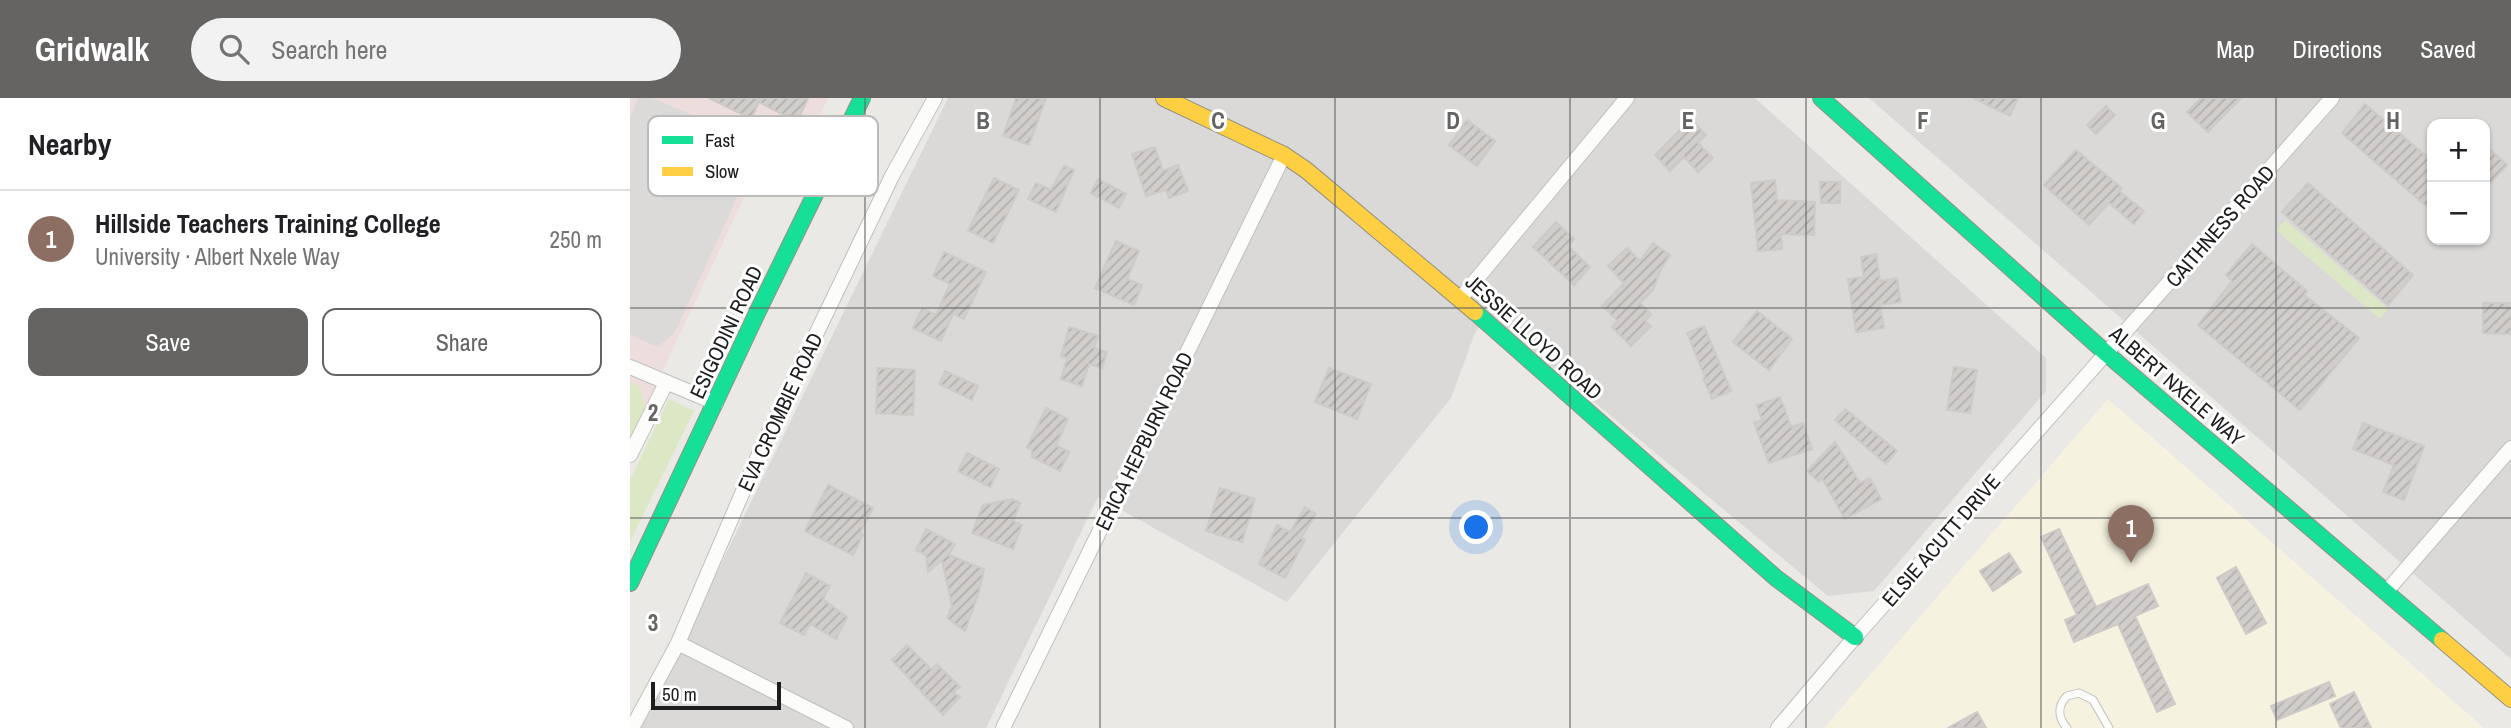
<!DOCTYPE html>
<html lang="en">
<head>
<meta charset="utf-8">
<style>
  :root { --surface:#fff; --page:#f2f2f2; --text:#202124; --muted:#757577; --line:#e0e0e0; --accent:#656463 }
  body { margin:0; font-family:"Archivo Narrow",sans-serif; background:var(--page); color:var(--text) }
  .controls { position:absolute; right:21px; top:21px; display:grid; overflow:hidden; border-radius:14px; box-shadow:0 2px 5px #0004 }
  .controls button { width:63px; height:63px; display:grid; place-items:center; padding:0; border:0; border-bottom:2px solid var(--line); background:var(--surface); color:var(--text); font:35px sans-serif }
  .scale { position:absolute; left:21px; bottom:18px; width:130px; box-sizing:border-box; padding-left:7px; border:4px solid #1d1d1d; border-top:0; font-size:19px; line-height:24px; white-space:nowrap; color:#1d1d1d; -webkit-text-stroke:5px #fff; paint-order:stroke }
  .you { position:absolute; left:847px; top:430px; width:24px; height:24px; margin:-18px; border:5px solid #fff; border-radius:50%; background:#1a73e8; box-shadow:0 0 0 10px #1a73e833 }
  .badge { display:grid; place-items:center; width:46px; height:46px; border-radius:50%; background:var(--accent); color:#fff; font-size:23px; font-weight:700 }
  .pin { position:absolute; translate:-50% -58px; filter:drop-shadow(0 2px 4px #0008) }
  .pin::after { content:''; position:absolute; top:37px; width:24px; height:21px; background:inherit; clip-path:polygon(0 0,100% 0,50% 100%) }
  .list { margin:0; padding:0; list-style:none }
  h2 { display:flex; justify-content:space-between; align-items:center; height:91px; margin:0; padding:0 28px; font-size:30px }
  h2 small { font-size:23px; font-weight:400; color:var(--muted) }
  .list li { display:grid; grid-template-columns:46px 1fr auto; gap:21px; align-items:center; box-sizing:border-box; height:98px; padding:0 28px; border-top:2px solid var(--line) }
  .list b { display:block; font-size:26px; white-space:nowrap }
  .list p { margin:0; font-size:23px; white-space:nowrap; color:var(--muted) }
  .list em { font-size:23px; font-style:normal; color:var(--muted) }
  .actions { display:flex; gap:14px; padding:21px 28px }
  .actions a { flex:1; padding:16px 0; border:2px solid var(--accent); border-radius:14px; text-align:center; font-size:24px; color:var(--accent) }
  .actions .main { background:var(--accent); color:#fff }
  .icon { flex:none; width:38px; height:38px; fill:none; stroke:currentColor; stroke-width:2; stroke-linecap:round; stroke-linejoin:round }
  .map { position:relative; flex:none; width:1881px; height:630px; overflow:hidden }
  header { display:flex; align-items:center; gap:42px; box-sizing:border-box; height:98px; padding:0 35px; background:var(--accent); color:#fff }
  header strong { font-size:33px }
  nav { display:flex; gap:38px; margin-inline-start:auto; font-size:24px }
  .search { width:490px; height:63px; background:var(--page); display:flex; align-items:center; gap:18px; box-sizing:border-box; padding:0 24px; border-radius:38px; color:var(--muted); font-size:26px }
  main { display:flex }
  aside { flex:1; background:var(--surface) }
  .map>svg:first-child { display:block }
  .residential { fill:#dad9d7; fill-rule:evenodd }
  .commercial { fill:#eddddd }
  .education { fill:#f5f2e0 }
  .grass { fill:#dce8c5 }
  .parking { fill:#dbdad9 }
  .building { fill:url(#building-hatch); stroke:#cecac7; stroke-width:2 }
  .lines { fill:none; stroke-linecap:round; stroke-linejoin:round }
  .lane-casing { stroke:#c1c0be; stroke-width:9 }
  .street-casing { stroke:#c1c0be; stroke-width:16 }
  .fast-casing { stroke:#95937f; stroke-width:18 }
  .slow-casing { stroke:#95937f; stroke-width:18 }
  .lane { stroke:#fcfcfb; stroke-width:7 }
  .street { stroke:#fcfcfb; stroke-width:14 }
  .fast { stroke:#16e098; stroke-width:16 }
  .slow { stroke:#ffcf43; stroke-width:16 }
  .grid { fill:none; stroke:#656463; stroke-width:2; stroke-opacity:0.55 }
  .labels { text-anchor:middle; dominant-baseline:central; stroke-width:6; stroke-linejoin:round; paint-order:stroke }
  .street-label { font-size:21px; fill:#1d1d1d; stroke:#fff }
  .key { fill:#fff; stroke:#bbb; stroke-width:2 }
  .key-label { font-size:19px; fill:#1d1d1d }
  .grid-label { font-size:23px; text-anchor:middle; font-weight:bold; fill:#656463; stroke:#fff; stroke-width:6; stroke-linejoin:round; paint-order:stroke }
</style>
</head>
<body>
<header>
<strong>Gridwalk</strong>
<div class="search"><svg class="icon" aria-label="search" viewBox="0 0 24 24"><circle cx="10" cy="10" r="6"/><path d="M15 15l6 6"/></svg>Search here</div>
<nav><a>Map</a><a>Directions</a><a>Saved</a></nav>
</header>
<main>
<aside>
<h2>Nearby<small></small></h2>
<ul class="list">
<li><span class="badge" style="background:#8d6e63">1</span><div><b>Hillside Teachers Training College</b><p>University · Albert Nxele Way</p></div><em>250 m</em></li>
</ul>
<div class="actions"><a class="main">Save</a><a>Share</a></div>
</aside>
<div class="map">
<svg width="1881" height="630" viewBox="0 0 1881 630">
  <defs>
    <pattern id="building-hatch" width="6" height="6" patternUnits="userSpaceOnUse" patternTransform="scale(1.75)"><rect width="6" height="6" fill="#d0cdcb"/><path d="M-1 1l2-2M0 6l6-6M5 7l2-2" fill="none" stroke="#b2b0ae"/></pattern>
  </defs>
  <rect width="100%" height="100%" fill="#ebe9e6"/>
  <!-- residential -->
  <path class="residential" d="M318 0H1125L1416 260V293L1244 493 1198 498 858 216 845 235 821 300 657 504 468 399 356 630H11Z
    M1239 0H1881V561ZM1802 26H1855V142H1802Z"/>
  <!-- commercial -->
  <path class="commercial" d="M0 0H198L171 57 141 42 0 343Z"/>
  <!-- education -->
  <path class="education" d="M1478 301 1854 630H1194Z"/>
  <!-- grass -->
  <path class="grass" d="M1655 122 1758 211 1750 221 1646 132Z
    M0 284 10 289 15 310 0 342Z
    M39 301 64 313 0 444V382Z"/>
  <!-- parking -->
  <path class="parking" d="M8 0H22L132 46 44 236 27 249 0 236V20Z"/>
  <!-- building -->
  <path class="building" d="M79 0H178L167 24 129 4 121 21Z
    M386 0H416L399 47 373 38Z
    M1343 0H1388L1380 18Z
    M1571 0H1611L1578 34 1557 14Z
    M1735 6 1802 63V113L1712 35Z
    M1476 8 1485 17 1466 36 1457 27Z
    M1061 21 1076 37 1068 45 1083 60 1068 74 1054 59 1040 73 1025 57Z
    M837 22 865 43 847 68 819 47Z
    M525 49 533 73 548 67 558 93 539 100 536 92 516 98 502 56Z
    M1446 52 1492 90 1489 93 1514 113 1504 126 1479 105 1459 127 1414 87Z
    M1861 52 1877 67 1855 91V59Z
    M434 68 444 72 426 114 398 101 406 85 421 92Z
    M364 80 389 92 363 145 338 132Z
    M468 81 496 96 489 110 461 95Z
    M1145 82 1147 102 1185 104 1184 137 1151 136 1152 151 1128 153 1121 85Z
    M1190 84H1210V105H1191Z
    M1678 85 1783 177 1758 207 1652 114Z
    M926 124 944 141 938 148 960 169 944 187 903 149Z
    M486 143 509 153 497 181 512 187 504 207 465 190Z
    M1023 145 1040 157 1031 171 1023 192 1010 205 1021 216 1015 223 1021 228 1001 248 982 229 988 223 972 208 994 185 978 168 997 150 1010 163Z
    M1622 146 1677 193 1674 197 1729 240 1670 312 1568 227 1602 183 1596 177Z
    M314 154 356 174 334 221 323 216 311 243 283 230 292 210 306 217 320 186 303 178Z
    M1246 156 1250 183 1267 180 1271 204 1250 207 1254 230 1226 234 1218 181 1234 179 1231 159Z
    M1853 205H1881V236L1853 235Z
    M1127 213 1162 241 1139 272 1103 244Z
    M1074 228 1101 293 1082 301 1073 280 1075 279 1057 235Z
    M439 229 468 238 464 250 477 254 472 270 459 266 452 288 431 281 437 260 431 258Z
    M1324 269 1347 272 1340 315 1317 312Z
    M248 270 285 272 283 317 246 315Z
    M699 270 741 286 727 321 685 304Z
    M315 273 348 288 342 302 309 286Z
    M1150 299 1161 329 1173 325 1182 351 1139 365 1124 325 1132 322 1127 307Z
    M416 310 438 321 426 347 439 354 430 373 402 359V352L397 349Z
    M1215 311 1267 353 1256 366 1205 322Z
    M1733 325 1794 348 1774 402 1753 394 1764 367 1723 351Z
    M1205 344 1230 385 1240 380 1251 401 1215 421 1192 380 1189 384 1177 373Z
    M337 355 369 371 360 389 328 373Z
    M198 387 243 410 230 435 233 437 223 457 175 433Z
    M590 390 625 401 612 444 576 433Z
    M382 401 390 405 383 423 392 427 383 451 342 435 353 407Z
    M675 409 686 416 671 440 675 442 655 480 629 466 647 427 660 434Z
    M296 431 325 446 319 457 354 471 349 494 335 533 317 520 322 508 312 462 298 474 296 457 286 452Z
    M1429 431 1466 509 1518 486 1528 508 1505 518 1545 606 1527 614 1488 526 1444 544 1435 522 1447 517 1411 439Z
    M1379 455 1391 474 1363 493 1350 473Z
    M1606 469 1636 525 1616 536 1587 480Z
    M176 475 200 488 193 501 217 519 206 541 180 526 174 537 150 525Z
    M277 547 301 571 307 566 330 589 323 594 330 599 313 617 262 562Z
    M1699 584 1705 598 1647 622 1641 608Z
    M1724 594 1741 630H1711L1700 606Z
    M1347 614 1356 630H1318Z"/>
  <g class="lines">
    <!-- lane casing -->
    <g class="lane-casing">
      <path id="lane" d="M1437 630C1428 620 1427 608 1437 598L1449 595 1463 602 1479 630"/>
    </g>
    <!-- street casing -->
    <g class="street-casing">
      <path id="street" d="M830 201 997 0
        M0 269 86 305
        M0 357 36 285
        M1756 494 1881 350
        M48 545 216 630
        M2 630 48 545 132 349 262 78 305 0
        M373 630 654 57
        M1148 630 1225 539 1702 0"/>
    </g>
    <!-- fast casing -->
    <g class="fast-casing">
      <path id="fast" d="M1191 0 1477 256 1812 542
        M845 214 1146 480 1225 539
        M0 485 127 215 232 0"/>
    </g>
    <!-- slow casing -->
    <g class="slow-casing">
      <path id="slow" d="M534 0 654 57 676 72 845 214
        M1812 542 1881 601"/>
    </g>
    <!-- lane -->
    <use href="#lane" class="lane"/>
    <!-- street -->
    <use href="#street" class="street"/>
    <!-- fast -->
    <use href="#fast" class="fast"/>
    <!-- slow -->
    <use href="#slow" class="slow"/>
  </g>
  <!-- grid -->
  <path class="grid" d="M235 0V630M470 0V630M705 0V630M940 0V630M1176 0V630M1411 0V630M1646 0V630M0 210H1881M0 420H1881"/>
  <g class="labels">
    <!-- street labels -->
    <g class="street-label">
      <text transform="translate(1590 128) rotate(-49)">CAITHNESS ROAD</text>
      <text transform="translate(96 234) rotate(-65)">ESIGODINI ROAD</text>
      <text transform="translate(904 239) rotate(42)">JESSIE LLOYD ROAD</text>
      <text transform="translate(1547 288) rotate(41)">ALBERT NXELE WAY</text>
      <text transform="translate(150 314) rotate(-65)">EVA CROMBIE ROAD</text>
      <text transform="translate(514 343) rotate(-64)">ERICA HEPBURN ROAD</text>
      <text transform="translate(1311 442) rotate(-49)">ELSIE ACUTT DRIVE</text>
    </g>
  </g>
  <!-- legend -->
  <rect x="18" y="18" width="230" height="80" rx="10" class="key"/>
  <rect x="32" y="38" width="31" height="8" fill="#16e098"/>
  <rect x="32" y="69" width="31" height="9" fill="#ffcf43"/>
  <g class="key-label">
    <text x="75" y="49">Fast</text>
    <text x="75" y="80">Slow</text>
  </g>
  <g class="grid-label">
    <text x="353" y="31">B</text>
    <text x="588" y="31">C</text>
    <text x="823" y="31">D</text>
    <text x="1058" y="31">E</text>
    <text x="1293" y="31">F</text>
    <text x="1528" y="31">G</text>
    <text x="1763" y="31">H</text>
    <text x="23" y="323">2</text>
    <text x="23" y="533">3</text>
  </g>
</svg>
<div class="controls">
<button>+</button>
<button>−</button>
</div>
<div class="scale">50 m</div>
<div class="you"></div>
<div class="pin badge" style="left:1501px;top:465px;background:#8d6e63">1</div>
</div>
</main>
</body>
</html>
